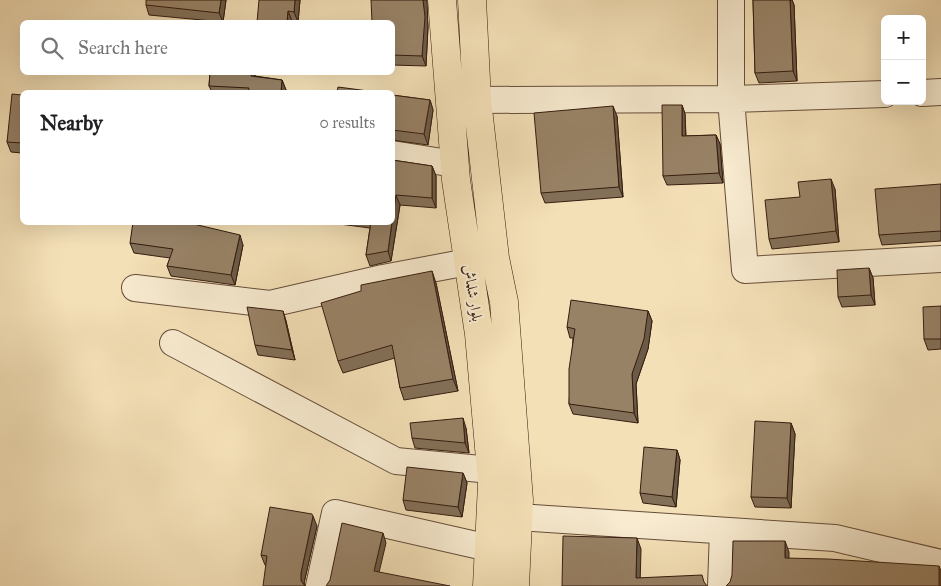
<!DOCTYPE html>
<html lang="en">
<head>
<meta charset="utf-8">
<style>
  :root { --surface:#fff; --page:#f6f6f6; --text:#202124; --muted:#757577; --line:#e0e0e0 }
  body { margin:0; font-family:"IM FELL Great Primer",Amiri,serif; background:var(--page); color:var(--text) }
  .controls { position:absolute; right:15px; top:15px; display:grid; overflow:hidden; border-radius:8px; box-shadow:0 5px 20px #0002 }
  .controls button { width:45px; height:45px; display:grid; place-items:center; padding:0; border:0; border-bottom:1px solid var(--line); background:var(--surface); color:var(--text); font:25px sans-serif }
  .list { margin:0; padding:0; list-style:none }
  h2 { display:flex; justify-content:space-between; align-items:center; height:65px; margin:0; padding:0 20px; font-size:21px }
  h2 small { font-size:16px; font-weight:400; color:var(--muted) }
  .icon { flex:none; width:28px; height:28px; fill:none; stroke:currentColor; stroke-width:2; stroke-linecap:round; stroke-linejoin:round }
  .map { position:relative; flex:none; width:941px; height:586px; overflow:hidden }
  .search { position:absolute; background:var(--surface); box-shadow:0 5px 20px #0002; left:20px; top:20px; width:375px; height:55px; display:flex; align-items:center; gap:12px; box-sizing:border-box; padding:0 18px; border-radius:8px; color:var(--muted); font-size:19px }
  .panel { position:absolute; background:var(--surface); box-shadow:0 5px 20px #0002; left:20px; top:90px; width:375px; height:135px; border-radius:8px }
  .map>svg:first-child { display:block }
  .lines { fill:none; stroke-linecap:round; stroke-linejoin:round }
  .minor-casing { stroke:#654d39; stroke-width:28 }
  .major-casing { stroke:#351c0f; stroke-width:29 }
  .minor { stroke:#f8ebd0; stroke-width:26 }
  .major { stroke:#f4e0b7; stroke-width:28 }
  .wall { fill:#837058; stroke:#351c0f }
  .shaded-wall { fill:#6a5b47; stroke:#351c0f }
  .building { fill:#988266; stroke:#351c0f }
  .labels { text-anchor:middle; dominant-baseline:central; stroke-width:4; stroke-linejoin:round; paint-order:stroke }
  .street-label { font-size:15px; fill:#351c0f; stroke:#f8ebd0 }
</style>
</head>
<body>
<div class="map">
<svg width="941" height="586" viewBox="0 0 941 586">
  <rect width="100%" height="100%" fill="#f4e0b7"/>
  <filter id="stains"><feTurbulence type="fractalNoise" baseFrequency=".004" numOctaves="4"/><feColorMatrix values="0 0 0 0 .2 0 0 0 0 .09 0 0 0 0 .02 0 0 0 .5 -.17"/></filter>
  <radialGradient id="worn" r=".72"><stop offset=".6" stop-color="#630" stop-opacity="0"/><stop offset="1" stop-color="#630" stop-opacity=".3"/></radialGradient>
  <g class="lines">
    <!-- minor casing -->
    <g class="minor-casing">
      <path id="minor" d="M731 0V99L745 270 941 259
        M922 93 941 92
        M477 100 731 99 885 94
        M392 154 455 164
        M135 288 270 304 383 278 468 262
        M173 343 396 461 491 470
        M518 517 835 538 941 563
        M319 586 335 513 489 548
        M721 586 723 531"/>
    </g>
    <!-- major casing -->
    <g class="major-casing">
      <path id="major" d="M442 0 456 180 479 334 491 470 492 485 487 586
        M472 0 477 100 495 258 504 302 519 500 515 586"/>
    </g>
    <!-- minor -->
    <use href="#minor" class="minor"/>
    <!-- major -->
    <use href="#major" class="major"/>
  </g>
  <!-- wall -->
  <path class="wall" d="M226 0 223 22 149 15 146 5Z
    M259 0H300L298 22 292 21Z
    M753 0H792L794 5 797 81 759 83 755 73Z
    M426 1 428 27 426 66 392 65V22Z
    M210 72H255V76L282 80 286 90V92H212L209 86Z
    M22 95V153L11 152 7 142Z
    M392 95 430 100 433 110 428 145 392 140Z
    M682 105 685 114 686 136 716 135 720 144 723 183 667 185 663 176Z
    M617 116 623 197 545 203 541 193Z
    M392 160 432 166 436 176V208L400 205 391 261 370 266 366 255 370 228 324 222H392Z
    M941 184V241L882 245 879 235Z
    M835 189 839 242 772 249 769 239 800 197Z
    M130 243 243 245 235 285 171 276 167 266 170 258 134 253Z
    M869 268 873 278 875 305 842 307 838 297Z
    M436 283 458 391 404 400 400 388 395 358 343 373 338 361Z
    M941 306V349L928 350 924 339Z
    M283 311 286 321 295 360 258 355 255 345Z
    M648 311 652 321 648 349 636 384 638 423 573 414 569 404 573 338H570L567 327Z
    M791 423 795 434 791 508 755 507 751 497Z
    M466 428 469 453 415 448 412 438Z
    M677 450 680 460 676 507 643 503 640 493Z
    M463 473 467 483 462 517 406 510 403 500Z
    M317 526 304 583 305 586 265 565 261 555Z"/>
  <!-- shaded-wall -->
  <path class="shaded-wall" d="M221 0H226L223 22 219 13Z
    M295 0H300L298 22 294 12Z
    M423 0H427L428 27 426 66 422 56Z
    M790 0H792L794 5 797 81 793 71Z
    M288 11 292 21 291 22H287Z
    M251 72H255L254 86 251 76Z
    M282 80 286 90V92H281Z
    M430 100 433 110 428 145 424 134Z
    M682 105 685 114 686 145 682 136Z
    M613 106 617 116 623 197 619 187Z
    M716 135 720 144 723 183 719 173Z
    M432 166 436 176V208L432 198Z
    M831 179 835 189 839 242 836 231Z
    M396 195 400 205 391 261 388 251Z
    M240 235 243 245 235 285 231 275Z
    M869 268 873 278 875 305 871 295Z
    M432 271 436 283 458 391 453 379Z
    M283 311 286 321 295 360 292 350Z
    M648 311 652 321 648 349 636 384 638 423 634 413 632 374Z
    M463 418 466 428 469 453 465 443Z
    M791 423 795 434 791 508 787 498Z
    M677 450 680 460 676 507 672 497Z
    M463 473 467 483 462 517 458 507Z
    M313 516 317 526 304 583 305 586 301 581V573Z
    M383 533 386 543 377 581 374 571Z
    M637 538 641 549 640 586 636 578Z
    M785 541 789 552V569L785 558Z
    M939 566 941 571V586H939Z"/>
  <!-- building -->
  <path class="building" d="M146 0H221L219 13 146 5Z
    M259 0H295L294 12 288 11 287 22H257Z
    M371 0H423L425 17 422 56 392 55V22H372Z
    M753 0H790L793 71 755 73Z
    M210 72H251V76L282 80 281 92H248L249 88 209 86Z
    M338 87 376 92H337Z
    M12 94 22 95V143L7 142Z
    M392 95 430 100 424 134 392 130Z
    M662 105H682V136L716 135 719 173 663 176Z
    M613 106 619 187 541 193 534 113Z
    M392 160 432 166V198L396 195 392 218Z
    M831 179 836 231 769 239 765 200 800 197 798 182Z
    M941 184V231L879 235 875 189Z
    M133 222H185L240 235 231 275 167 266 173 249 130 243Z
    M371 222H392L388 251 366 255Z
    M869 268 871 295 838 297 837 270Z
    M432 271 453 379 400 388 392 345 338 361 321 303 361 291V285Z
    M571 300 648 311 644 339 632 374 634 413 569 404V369L575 329 567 327Z
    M941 306V339H924L923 307Z
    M247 307 283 311 292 350 255 345Z
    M463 418 465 443 412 438 410 423Z
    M755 421 791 423 787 498 751 497Z
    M644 447 677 450 672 497 640 493Z
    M407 467 463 473 458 507 403 500Z
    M270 507 312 514 313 516 301 573V581L305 586H263L267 556 261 555Z
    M342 523 383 533 374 571 450 586H326L330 580Z
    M563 536 637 538 636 578 702 575 704 582 707 586H562Z
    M733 541H785V558L828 559 939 566V586H726L730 582 732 575Z"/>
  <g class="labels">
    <!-- street labels -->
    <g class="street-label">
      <text transform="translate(473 293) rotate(81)">بلوار شلماش</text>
    </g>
  </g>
  <rect width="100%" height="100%" filter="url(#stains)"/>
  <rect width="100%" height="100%" fill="url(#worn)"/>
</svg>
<div class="controls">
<button>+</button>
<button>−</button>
</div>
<div class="search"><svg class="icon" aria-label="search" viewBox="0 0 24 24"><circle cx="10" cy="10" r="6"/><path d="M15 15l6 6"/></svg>Search here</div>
<section class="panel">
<h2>Nearby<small>0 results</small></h2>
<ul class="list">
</ul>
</section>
</div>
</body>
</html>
